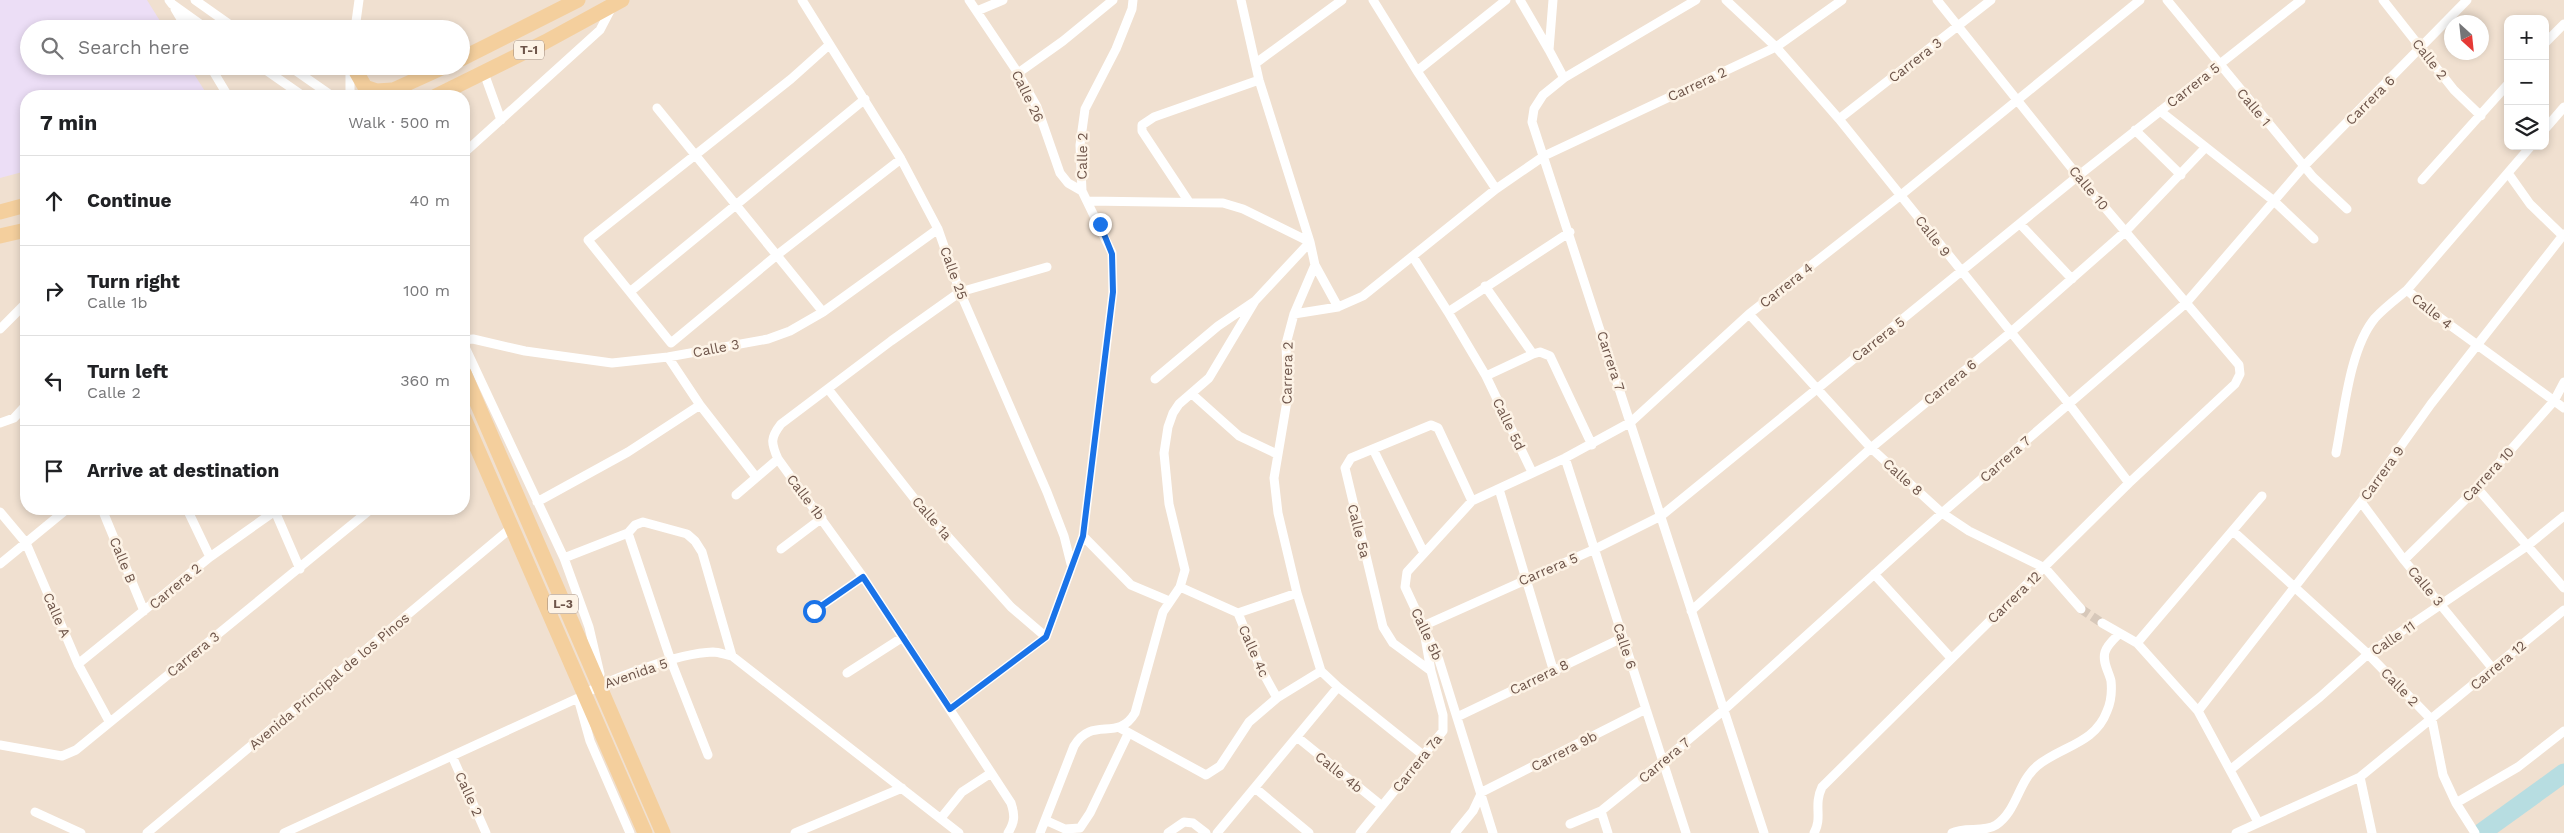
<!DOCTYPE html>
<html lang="en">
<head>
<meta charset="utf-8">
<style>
  :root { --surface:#fff; --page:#f6f6f6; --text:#202124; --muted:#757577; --line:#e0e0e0 }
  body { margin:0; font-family:"Work Sans",sans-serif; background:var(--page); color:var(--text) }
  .controls { position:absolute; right:15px; top:15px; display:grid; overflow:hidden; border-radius:10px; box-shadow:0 2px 8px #0003 }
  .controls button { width:45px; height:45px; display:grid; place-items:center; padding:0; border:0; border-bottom:1px solid var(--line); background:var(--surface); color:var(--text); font:25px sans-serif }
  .compass { position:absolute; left:2444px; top:15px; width:45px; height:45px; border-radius:50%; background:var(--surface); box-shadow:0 2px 8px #0003; rotate:153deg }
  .stop { position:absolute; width:15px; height:15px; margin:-11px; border:4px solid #1a73e8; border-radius:50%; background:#fff }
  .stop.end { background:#1a73e8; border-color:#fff; box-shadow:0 1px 5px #0008 }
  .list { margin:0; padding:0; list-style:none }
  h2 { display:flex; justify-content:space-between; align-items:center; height:65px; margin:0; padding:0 20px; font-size:21px }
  h2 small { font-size:16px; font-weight:400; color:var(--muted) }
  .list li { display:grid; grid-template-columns:32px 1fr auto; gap:15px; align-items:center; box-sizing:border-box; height:90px; padding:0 20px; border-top:1px solid var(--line) }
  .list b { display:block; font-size:19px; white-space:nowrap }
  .list p { margin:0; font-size:16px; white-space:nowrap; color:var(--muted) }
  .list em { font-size:16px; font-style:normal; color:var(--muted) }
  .icon { flex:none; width:28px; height:28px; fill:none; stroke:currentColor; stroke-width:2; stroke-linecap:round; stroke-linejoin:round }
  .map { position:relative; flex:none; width:2564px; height:833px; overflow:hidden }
  .search { position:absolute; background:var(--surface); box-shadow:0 2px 8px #0003; left:20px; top:20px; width:450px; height:55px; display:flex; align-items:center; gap:12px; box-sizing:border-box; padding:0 18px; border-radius:28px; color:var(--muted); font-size:19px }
  .panel { position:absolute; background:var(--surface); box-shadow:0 2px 8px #0003; left:20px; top:90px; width:450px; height:425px; border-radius:20px }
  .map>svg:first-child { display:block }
  .residential { fill:#f0e0d0; fill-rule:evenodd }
  .education { fill:#ecdef6 }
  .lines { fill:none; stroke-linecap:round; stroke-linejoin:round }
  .river { stroke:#b7dde1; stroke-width:19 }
  .minor-tunnel { stroke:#d7c8ba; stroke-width:9; stroke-dasharray:9 4.5; stroke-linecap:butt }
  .minor { stroke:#fff; stroke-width:9 }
  .primary { stroke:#f4cf9d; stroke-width:15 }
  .route { stroke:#1a73e8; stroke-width:6 }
  .labels { text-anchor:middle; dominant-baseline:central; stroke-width:5; stroke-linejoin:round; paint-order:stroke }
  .shield { fill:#fdf3e6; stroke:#998479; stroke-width:1 }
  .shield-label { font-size:12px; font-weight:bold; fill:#6e554a }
  .street-label { font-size:14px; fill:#6e554a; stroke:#fdf3e6 }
</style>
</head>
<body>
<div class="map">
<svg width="2564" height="833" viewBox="0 0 2564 833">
  <rect width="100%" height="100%" fill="#faefe0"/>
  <!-- residential -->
  <path class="residential" d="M0 0H2564V833H0ZM2508 19H2545V146H2508ZM2452 22H2482V52H2452ZM29 29H461V66H29ZM26 96H464V509H26Z"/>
  <!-- education -->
  <path class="education" d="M0 0H147L165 29H29V66H189L208 96H26V171L0 178Z"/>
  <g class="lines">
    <!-- river -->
    <path class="river" d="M2481 833 2564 773"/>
    <!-- minor-tunnel -->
    <path class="minor-tunnel" d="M2081 609 2102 623"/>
    <!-- minor -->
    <path class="minor" d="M169 0 172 4 207 29
      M195 0 236 29
      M802 0 901 159 938 229 960 292 1047 492 1064 536 1071 564
      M969 0 1018 73 1037 107 1060 173 1068 183 1082 191
      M1241 0 1259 80 1310 242 1315 265 1294 314 1286 344 1288 395 1274 478 1278 513 1297 593 1321 671 1338 687 1423 755
      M1373 0 1417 71 1496 189
      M1520 0 1549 50
      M1553 0 1549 50 1564 78
      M1696 0 1564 78 1543 95 1534 109 1532 122 1764 833
      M1726 0 1776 47 1839 119 2069 404 2129 483
      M2167 0 2313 177 2347 209
      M2383 0 2454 90 2481 116
      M175 9 187 29
      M977 11 1003 0
      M355 29 359 0
      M2545 43 2564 24
      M829 45 791 79 588 240 671 343 777 255 901 159
      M1256 63 1342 0
      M210 66 228 96
      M260 66 303 96
      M289 66 332 96
      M1417 71 1506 0
      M484 73 501 120
      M1018 73 1063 41 1113 0
      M350 96V66
      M657 108 823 312
      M2160 111 2274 201 2314 239
      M1839 119 1991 0
      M2545 129 2564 107
      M2135 130 2181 175
      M2531 146 2407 290 2432 312 2564 408
      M464 153 600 30 612 7
      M2508 173 2530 204 2563 236
      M2422 180 2508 84
      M1088 201 1223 203 1243 209 1310 242 1255 301 1218 326 1155 379
      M1189 202 1142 131V125L1154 117 1259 80
      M2020 224 2072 279
      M1413 257 1448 312
      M1315 265 1338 307
      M1485 286 1533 354
      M631 291 865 99
      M1294 314 1338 307 1363 296 1496 189 1544 156 1776 47 1842 0
      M1749 314 1871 448 1942 513 1969 531 2045 568 2081 609
      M0 329 26 303
      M464 340 473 339 525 351 612 363 668 357 768 339 790 331 823 312 938 229
      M464 345 564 558 589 627 600 674
      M668 357 700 405 756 477
      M1486 376 1533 354 1540 352 1550 356 1592 445
      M828 389 917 502 1011 607 1046 637
      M1192 394 1239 436 1277 454
      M0 423 14 418 26 405
      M1373 449 1424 553
      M2336 453C2344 414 2349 349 2375 318 2384 308 2396 299 2407 290
      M1565 458 1686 833
      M1532 472 1486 376 1448 312 1570 232
      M2477 488 2564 588
      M1499 489 1553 669
      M736 495 778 459
      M537 502 628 452 700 405
      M2361 502 2404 560 2493 669
      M102 509 144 611
      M187 509 210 557
      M274 509 300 569
      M0 512 26 543 78 664 109 721
      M2233 531 2368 654 2432 720 2443 775 2456 803 2475 833
      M628 533 671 661 708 755
      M1083 536 1131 585 1169 601
      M781 549 822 518
      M564 558 628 533 635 525 643 522 687 534 695 541 702 552 732 656
      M2404 560 2477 488 2554 401 2564 382
      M0 564 67 509
      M1874 574 1951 658
      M1180 587 1238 613
      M1297 593 1238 613 1260 667 1277 698 1321 671
      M814 611 863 577
      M1691 611 1871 448 2010 333 2126 231 2205 148
      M2102 623 2137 643
      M78 664 210 557 275 511
      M1431 671 1393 643 1383 627 1345 468 1351 458 1431 425 1438 428 1472 501
      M847 673 903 637
      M578 698 590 741 630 833
      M950 709 1046 637 1083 536 1113 292 1112 253 1082 191 1080 145 1085 109 1116 49 1132 9 1133 0
      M2198 711 2361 502 2431 404 2564 234
      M1457 717 1622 638
      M1120 728 1206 775 1220 766 1249 722 1277 698
      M1297 737 1382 806
      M0 745 62 756 76 750 371 509
      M452 756 486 833
      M2230 770 2320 697 2368 654 2527 546 2564 516
      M2360 777 2372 833
      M1255 788 1309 833
      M2456 803 2518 767 2564 731
      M1601 811 1608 833
      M35 812 81 833
      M941 818 962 792 991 773
      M1045 820 1065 829 1080 828 1090 813 1128 734
      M2258 822 2198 711 2137 643 2262 496
      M1570 824 1601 811 1663 761 1725 709 1942 513 2186 303 2304 166 2467 0
      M147 833 511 528
      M284 833 578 698C607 679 679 653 713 652 719 652 726 655 732 656L959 833
      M795 833 902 788
      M1008 833C1015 822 1015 815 1011 803L863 577 778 459C771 443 770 438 781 424L891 341 960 292 1047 267
      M1040 833 1074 746C1093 715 1117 743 1135 713L1163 612 1180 587 1185 570 1169 504 1164 453 1168 427 1173 413 1179 404 1209 378 1255 301
      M1168 833 1184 822 1193 823 1206 833
      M1217 833 1338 687
      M1360 833 1443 731V715L1431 671 1423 626 1595 549 1661 516 2078 176 2301 0
      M1455 833 1473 811 1482 792 1646 709
      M1493 833 1439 660 1405 587 1407 572 1472 501 1565 458 1631 422 1749 314 1901 195 2140 0
      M1814 833C1823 817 1813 806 1822 787L2129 483 2235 384 2240 374 2239 365 2078 176 1937 0
      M1952 833C1964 826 1984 833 1996 825 2017 811 2018 782 2037 766 2061 746 2095 744 2107 711 2111 702 2112 691 2111 681 2109 672 2102 662 2105 652 2107 645 2114 639 2119 634
      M2236 833 2360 777 2564 610"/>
    <!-- primary -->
    <path class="primary" d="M461 59 578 0
      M353 66 365 87 377 91 392 90
      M380 96 446 66
      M436 96 545 42 622 0
      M0 212 26 205
      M0 236 26 230
      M464 373 663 833
      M464 418 645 833"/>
  </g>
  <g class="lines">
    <!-- route -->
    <path class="route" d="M814 611 863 577 950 709 1046 637 1083 536 1113 292 1112 254 1100 224"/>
  </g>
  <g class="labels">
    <!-- shield labels -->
    <g class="shield">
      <rect x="514" y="40.5" width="30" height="19" rx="4"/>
      <rect x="548" y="594.5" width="30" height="19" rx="4"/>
    </g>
    <g class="shield-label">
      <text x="529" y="50">T-1</text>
      <text x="563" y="604">L-3</text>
    </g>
    <!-- street labels -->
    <g class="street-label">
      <text transform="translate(2430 59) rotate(52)">Calle 2</text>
      <text transform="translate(1915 60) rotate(-38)">Carrera 3</text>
      <text transform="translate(1697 84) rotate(-25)">Carrera 2</text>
      <text transform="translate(2193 85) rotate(-38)">Carrera 5</text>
      <text transform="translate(1028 96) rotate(64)">Calle 26</text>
      <text transform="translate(2370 100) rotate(-45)">Carrera 6</text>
      <text transform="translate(2254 107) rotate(50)">Calle 1</text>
      <text transform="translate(1082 156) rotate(-89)">Calle 2</text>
      <text transform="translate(2089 188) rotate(50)">Calle 10</text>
      <text transform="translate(1933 236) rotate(52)">Calle 9</text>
      <text transform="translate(954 273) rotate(70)">Calle 25</text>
      <text transform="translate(1786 285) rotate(-38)">Carrera 4</text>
      <text transform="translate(2432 311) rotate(39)">Calle 4</text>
      <text transform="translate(1878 339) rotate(-38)">Carrera 5</text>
      <text transform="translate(716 348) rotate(-11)">Calle 3</text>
      <text transform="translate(1611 361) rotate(72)">Carrera 7</text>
      <text transform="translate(1287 373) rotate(-89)">Carrera 2</text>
      <text transform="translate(1950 382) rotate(-39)">Carrera 6</text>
      <text transform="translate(1509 424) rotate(64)">Calle 5d</text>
      <text transform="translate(2005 459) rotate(-41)">Carrera 7</text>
      <text transform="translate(2382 473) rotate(-54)">Carrera 9</text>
      <text transform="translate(2488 474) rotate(-47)">Carrera 10</text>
      <text transform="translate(1903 477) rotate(42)">Calle 8</text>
      <text transform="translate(806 497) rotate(53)">Calle 1b</text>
      <text transform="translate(932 518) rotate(49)">Calle 1a</text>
      <text transform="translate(1359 531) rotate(76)">Calle 5a</text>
      <text transform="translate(123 560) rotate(68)">Calle B</text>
      <text transform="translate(1548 569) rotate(-23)">Carrera 5</text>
      <text transform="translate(175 586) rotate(-40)">Carrera 2</text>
      <text transform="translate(2426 586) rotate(50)">Calle 3</text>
      <text transform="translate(2014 597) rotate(-44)">Carrera 12</text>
      <text transform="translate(57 615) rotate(66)">Calle A</text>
      <text transform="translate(1427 634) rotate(65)">Calle 5b</text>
      <text transform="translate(2393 638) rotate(-34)">Calle 11</text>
      <text transform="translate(1625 646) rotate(72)">Calle 6</text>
      <text transform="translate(1254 651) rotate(66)">Calle 4c</text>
      <text transform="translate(193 654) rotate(-39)">Carrera 3</text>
      <text transform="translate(2498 665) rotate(-40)">Carrera 12</text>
      <text transform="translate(636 673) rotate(-19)">Avenida 5</text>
      <text transform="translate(1539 677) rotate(-26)">Carrera 8</text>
      <text transform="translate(329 681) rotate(-40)">Avenida Principal de los Pinos</text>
      <text transform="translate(2400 687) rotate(46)">Calle 2</text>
      <text transform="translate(1564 751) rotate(-27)">Carrera 9b</text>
      <text transform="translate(1664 760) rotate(-40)">Carrera 7</text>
      <text transform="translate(1417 763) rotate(-51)">Carrera 7a</text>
      <text transform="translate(1339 772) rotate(39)">Calle 4b</text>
      <text transform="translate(469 794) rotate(66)">Calle 2</text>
    </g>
  </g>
</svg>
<div class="controls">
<button>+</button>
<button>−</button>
<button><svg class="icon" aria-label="layers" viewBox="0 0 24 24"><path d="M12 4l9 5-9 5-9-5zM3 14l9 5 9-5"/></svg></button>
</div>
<svg class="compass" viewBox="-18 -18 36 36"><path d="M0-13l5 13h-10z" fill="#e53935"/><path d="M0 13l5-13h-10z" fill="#757577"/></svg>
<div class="stop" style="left:814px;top:611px"></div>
<div class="stop end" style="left:1100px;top:224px"></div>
<div class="search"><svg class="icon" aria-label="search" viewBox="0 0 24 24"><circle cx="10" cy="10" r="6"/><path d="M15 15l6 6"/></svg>Search here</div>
<section class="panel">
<h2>7 min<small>Walk · 500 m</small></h2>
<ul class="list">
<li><svg class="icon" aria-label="ahead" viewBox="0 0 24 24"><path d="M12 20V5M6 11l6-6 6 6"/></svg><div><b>Continue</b></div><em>40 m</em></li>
<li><svg class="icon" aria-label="right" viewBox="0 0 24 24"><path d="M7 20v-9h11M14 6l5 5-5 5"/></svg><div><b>Turn right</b><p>Calle 1b</p></div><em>100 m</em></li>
<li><svg class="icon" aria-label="left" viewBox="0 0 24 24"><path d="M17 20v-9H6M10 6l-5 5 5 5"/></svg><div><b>Turn left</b><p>Calle 2</p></div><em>360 m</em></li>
<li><svg class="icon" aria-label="arrive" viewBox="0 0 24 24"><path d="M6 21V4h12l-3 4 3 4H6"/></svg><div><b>Arrive at destination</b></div></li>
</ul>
</section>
</div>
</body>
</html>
